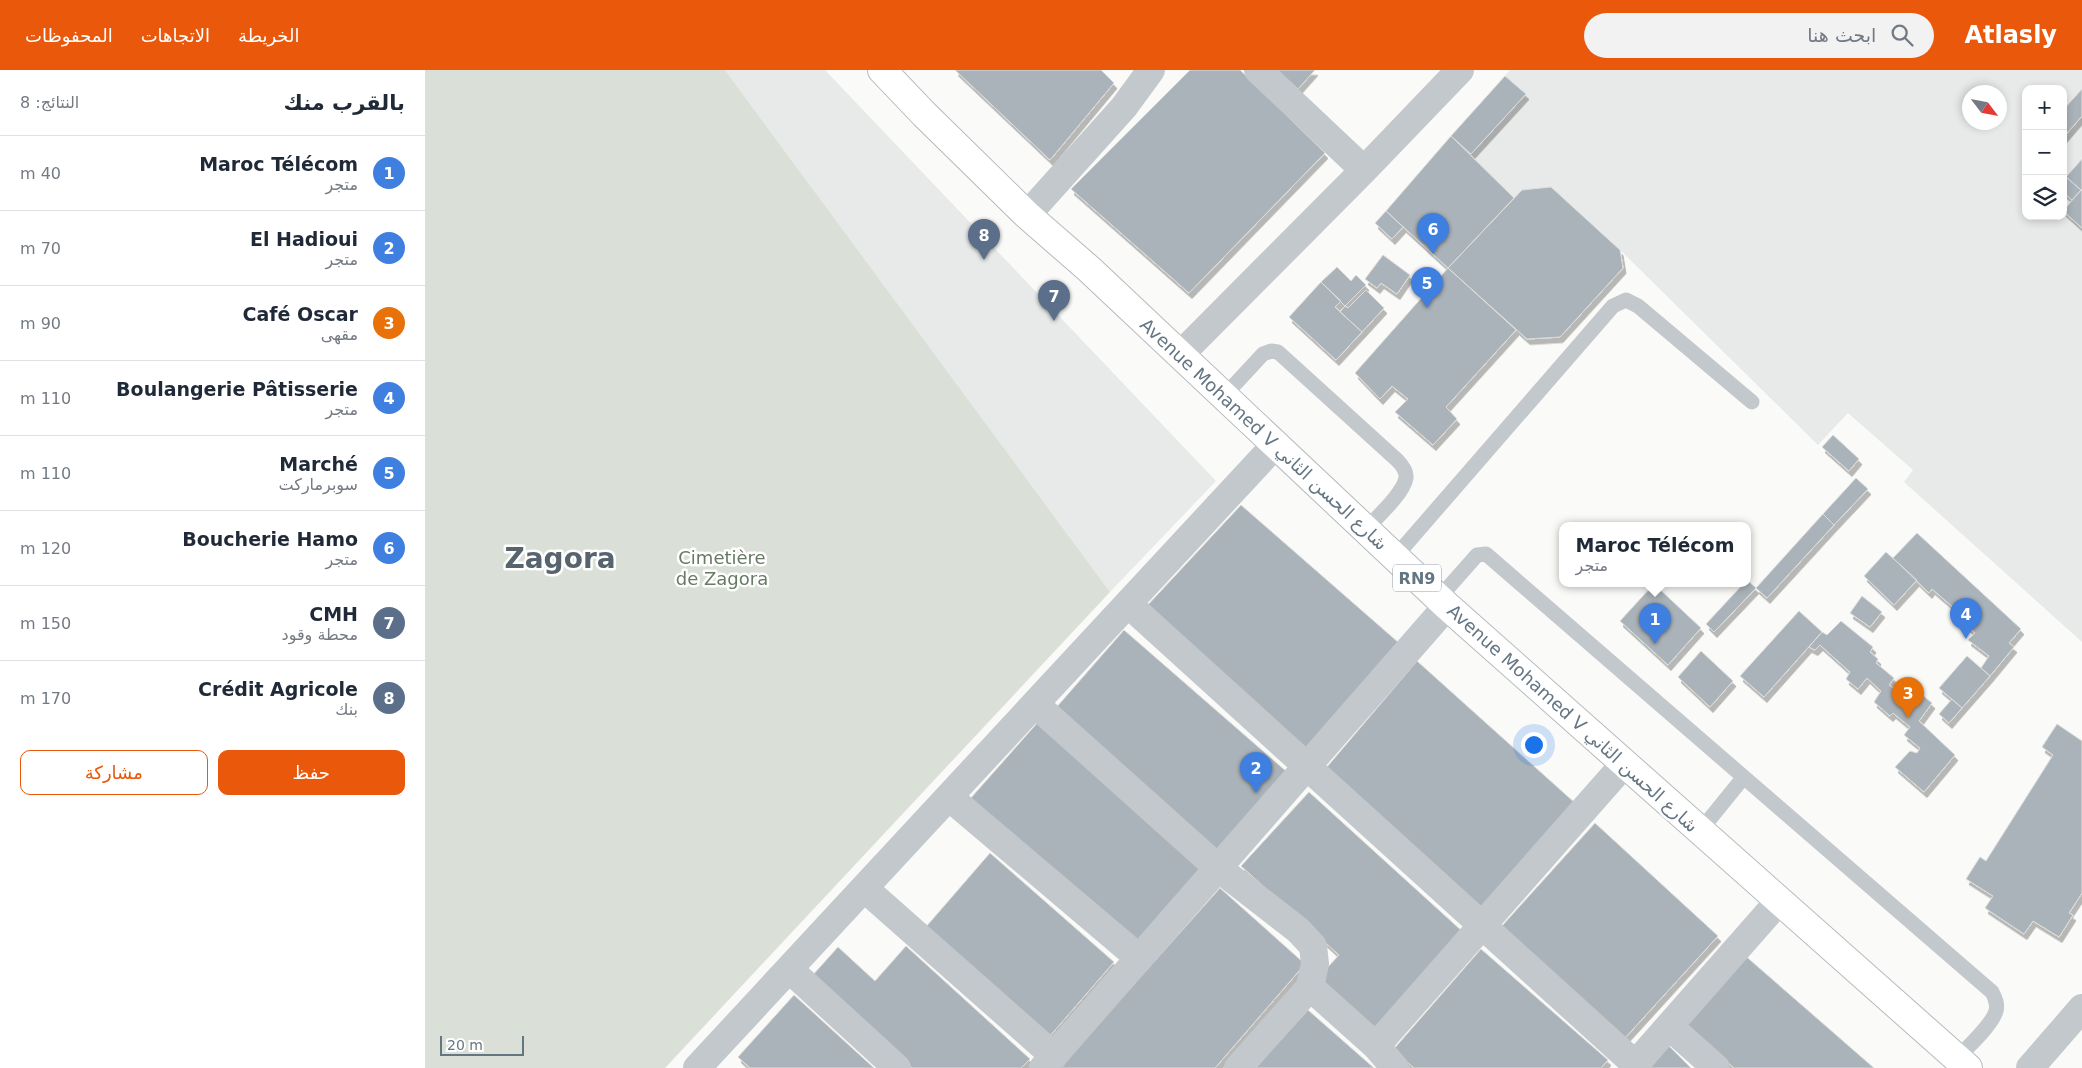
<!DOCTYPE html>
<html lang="ar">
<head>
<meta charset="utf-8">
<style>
  :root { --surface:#fff; --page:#f2f2f3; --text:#1f2937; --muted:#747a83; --line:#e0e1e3; --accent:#ea580c }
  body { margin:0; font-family:"DejaVu Sans","Noto Naskh Arabic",sans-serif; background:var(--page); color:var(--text); direction:rtl }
  .controls { position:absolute; right:15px; top:15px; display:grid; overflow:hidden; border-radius:10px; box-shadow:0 2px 8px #0003 }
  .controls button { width:45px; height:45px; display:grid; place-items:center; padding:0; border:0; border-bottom:1px solid var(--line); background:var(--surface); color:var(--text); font:25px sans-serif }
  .compass { position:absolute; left:1537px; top:15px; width:45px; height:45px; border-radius:50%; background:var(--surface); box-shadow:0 2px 8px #0003; rotate:122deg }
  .scale { position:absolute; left:15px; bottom:12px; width:84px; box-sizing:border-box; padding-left:5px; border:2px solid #657683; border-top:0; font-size:14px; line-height:18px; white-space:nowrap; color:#657683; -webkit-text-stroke:4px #fff; paint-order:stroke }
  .you { position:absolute; left:1108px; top:674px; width:18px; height:18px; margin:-12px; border:4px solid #fff; border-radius:50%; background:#1a73e8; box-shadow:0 0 0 8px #1a73e833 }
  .badge { display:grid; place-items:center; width:32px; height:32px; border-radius:50%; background:var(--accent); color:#fff; font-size:16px; font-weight:700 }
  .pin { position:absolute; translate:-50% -41px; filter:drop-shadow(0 1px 2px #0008) }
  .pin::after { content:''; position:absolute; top:26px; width:18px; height:15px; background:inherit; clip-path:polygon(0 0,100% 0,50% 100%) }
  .popup { position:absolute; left:1134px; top:452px; width:192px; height:65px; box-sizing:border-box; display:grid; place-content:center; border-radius:10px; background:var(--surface); filter:drop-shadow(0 1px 4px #0005); font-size:16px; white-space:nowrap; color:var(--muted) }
  .popup b { font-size:19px; color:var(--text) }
  .popup::after { content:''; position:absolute; left:50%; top:100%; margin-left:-10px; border:10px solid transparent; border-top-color:var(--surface) }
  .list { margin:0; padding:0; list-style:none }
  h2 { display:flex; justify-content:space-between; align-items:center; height:65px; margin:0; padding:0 20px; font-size:21px }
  h2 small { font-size:16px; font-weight:400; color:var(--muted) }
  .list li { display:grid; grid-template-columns:32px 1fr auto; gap:15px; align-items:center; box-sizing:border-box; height:75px; padding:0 20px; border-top:1px solid var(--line) }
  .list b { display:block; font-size:19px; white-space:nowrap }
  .list p { margin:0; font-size:16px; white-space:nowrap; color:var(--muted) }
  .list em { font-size:16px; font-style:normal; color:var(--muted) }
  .actions { display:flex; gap:10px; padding:15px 20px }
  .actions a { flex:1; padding:11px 0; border:1px solid var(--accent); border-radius:10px; text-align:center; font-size:18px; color:var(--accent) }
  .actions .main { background:var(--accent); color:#fff }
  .icon { flex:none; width:28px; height:28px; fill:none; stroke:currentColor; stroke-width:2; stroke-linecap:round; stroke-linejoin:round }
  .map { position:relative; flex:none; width:1657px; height:998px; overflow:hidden; direction:ltr }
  header { display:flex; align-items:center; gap:30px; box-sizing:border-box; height:70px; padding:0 25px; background:var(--accent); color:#fff }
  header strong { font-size:24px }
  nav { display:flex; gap:28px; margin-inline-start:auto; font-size:18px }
  .search { width:350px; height:45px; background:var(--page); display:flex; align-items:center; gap:12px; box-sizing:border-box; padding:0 18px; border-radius:28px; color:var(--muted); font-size:19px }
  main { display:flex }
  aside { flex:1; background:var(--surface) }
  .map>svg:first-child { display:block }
  .built { fill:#e8e9e9; fill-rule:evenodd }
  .green { fill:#dadfd7 }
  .building { fill:#aab3b9; stroke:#dcdcda; filter:url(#shadow) }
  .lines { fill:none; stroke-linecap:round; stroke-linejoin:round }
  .primary-casing { stroke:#b5babe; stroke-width:30 }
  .service { stroke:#c3c8cc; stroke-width:15 }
  .minor { stroke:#c3c8cc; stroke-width:28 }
  .primary { stroke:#fff; stroke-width:28 }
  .labels { text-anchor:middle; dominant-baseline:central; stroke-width:5; stroke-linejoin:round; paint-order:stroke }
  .shield { fill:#fff; stroke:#939fa8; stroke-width:1 }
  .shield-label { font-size:16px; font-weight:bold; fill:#657683 }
  .street-label { font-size:18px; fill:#657683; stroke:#fff }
  .park-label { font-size:18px; fill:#687a64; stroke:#fff }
  .town-label { font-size:28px; font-weight:bold; fill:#57646e; stroke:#fff }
</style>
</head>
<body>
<header>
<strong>Atlasly</strong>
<div class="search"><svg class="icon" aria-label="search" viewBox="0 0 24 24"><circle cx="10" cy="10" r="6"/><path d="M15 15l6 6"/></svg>ابحث هنا</div>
<nav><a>الخريطة</a><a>الاتجاهات</a><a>المحفوظات</a></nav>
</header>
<main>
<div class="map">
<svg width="1657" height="998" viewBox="0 0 1657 998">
  <defs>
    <filter id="shadow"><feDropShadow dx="3" dy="5.5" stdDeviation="0" flood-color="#0004"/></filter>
  </defs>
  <rect width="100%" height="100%" fill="#fafaf8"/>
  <!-- built -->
  <path class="built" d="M300 0H400L791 411 685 522Z
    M1085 0H1657V572L1479 412 1488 400 1423 343 1393 375 1195 180 1126 117 1097 120 1089 128 1026 66ZM1601 19H1638V146H1601ZM1544 22H1574V52H1544Z"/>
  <!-- green -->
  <path class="green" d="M0 0H300L685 522 240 998H0Z"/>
  <!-- building -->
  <path class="building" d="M530 0H676L689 13 625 90Z
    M765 0H815L900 83 764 223 646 119Z
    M852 0H890L873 19Z
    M1080 6 1101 24 1046 84 1026 66Z
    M1657 19V46L1638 68V40Z
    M1026 66 1089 128 1023 198 961 141Z
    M1657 89V119L1656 120 1641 107Z
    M1641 107 1656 120 1647 130 1638 122V110Z
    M1126 117 1195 180 1198 198 1135 267 1102 269 1023 198 1097 120Z
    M1656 120 1657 121V158L1638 141Z
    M961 141 978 157 967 169 950 153Z
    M958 185 985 205 972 224 956 213 952 218 940 209Z
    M912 197 926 211 931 205 941 215 920 236 896 212Z
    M1023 198 1091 260 1021 337 1032 349 1008 375 970 342 983 329 967 316 955 329 930 303Z
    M896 212 916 231 910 237 937 262 911 290 864 247Z
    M941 220 959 238 937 262 915 242 920 236 923 238Z
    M1408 365 1434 389 1424 401 1397 377Z
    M1431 408 1443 419 1409 455 1398 444Z
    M816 435 974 573 880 680 720 538Z
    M1398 444 1409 455 1342 528 1331 518Z
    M1492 463 1596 559 1584 573 1589 577 1565 606 1556 598 1564 586 1543 570 1550 563 1525 542 1529 538 1507 519 1504 523 1468 488Z
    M1461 482 1492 510 1469 535 1439 506Z
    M1322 510 1331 518 1289 562 1281 554 1319 513H1322Z
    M1229 514 1276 558 1243 595 1195 551Z
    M1437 526 1457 542 1445 557 1425 543Z
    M1374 541 1397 562 1339 627 1315 606Z
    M1416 551 1448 577 1445 582 1453 589 1451 593 1469 608 1464 615 1482 628 1490 619 1507 633 1494 651 1530 685 1499 722 1470 697 1485 681 1492 683 1495 678 1479 665 1485 657 1468 643 1465 646 1449 632 1456 621 1442 608 1433 619 1421 609 1425 602 1395 575 1390 580 1384 577 1397 562 1402 565Z
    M699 560 862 702 794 781 630 639Z
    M1276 581 1308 611 1285 637 1253 607Z
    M1542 586 1565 606 1537 638 1514 618Z
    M992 591 1150 733 1055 841 902 697Z
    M1527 629 1537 638 1524 653 1514 644Z
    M614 651 778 797 709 875 545 729Z
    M1632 654 1657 671V823L1644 843 1648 845 1634 867 1608 851 1599 864 1560 838 1568 826 1541 809 1555 787 1561 791 1628 685 1617 677Z
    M884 722 1038 862 947 961 891 910 914 885 816 796Z
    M1170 753 1293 866 1199 969 1076 857Z
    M565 783 689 892 624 967 500 858Z
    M795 818 880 894 790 998H634Z
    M481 876 605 989 596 998H487L387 906 413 877 450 911Z
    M1056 879 1183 990 1176 998H989L968 980Z
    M1317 883 1449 998H1309L1257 953Z
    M369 925 449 998H325L313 987Z
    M883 940 949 998H830Z
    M1244 976 1266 998H1225Z"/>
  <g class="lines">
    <!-- primary casing -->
    <g class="primary-casing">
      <path id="primary" d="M457 0 499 44 602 145 664 199 1022 536 1543 998"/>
    </g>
    <!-- service -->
    <path class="service" d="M799 326 838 284 846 281 853 282 972 390C977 395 982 401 981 408 978 424 952 447 941 459
      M970 487 1188 236 1201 230 1213 236 1327 332
      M1014 528 1052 485 1061 484 1068 490 1567 922C1570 928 1573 934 1571 941 1567 955 1543 977 1532 988
      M1275 761 1318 708"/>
    <!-- minor -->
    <path class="minor" d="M833 0 939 100
      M602 145 699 37 726 0
      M755 285 939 100 1035 0
      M703 534 1210 994
      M610 634 793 798 873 860 888 876 890 894 885 917 813 998
      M524 727 714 888
      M439 818 629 986
      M364 899 472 998
      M885 917 951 976 970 998
      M1244 956 1291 998
      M951 976 1200 693
      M272 998 851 374
      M618 998 1022 536
      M1207 998 1354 831
      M1605 998 1657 938"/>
    <!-- primary -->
    <use href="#primary" class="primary"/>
  </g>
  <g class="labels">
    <!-- shield labels -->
    <rect class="shield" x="968" y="494.5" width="48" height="27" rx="4"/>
    <g class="shield-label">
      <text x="992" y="508">RN9</text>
    </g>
    <!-- street labels -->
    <g class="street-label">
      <text transform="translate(839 364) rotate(43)">Avenue Mohamed V شارع الحسن الثاني</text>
      <text transform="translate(1148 648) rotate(42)">Avenue Mohamed V شارع الحسن الثاني</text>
    </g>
    <!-- park labels -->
    <g class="park-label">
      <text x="297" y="487">Cimetière<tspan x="297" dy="21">de Zagora</tspan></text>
    </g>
    <!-- town labels -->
    <g class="town-label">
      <text x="135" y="488">Zagora</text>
    </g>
  </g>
</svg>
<div class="controls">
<button>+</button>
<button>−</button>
<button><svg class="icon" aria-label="layers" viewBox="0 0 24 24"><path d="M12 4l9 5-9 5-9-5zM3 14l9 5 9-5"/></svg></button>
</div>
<svg class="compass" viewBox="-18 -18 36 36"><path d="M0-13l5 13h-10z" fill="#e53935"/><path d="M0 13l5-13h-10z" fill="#747a83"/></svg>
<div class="scale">20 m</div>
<div class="you"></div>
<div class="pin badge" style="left:1230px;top:574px;background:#3f7fe0">1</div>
<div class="popup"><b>Maroc Télécom</b>متجر</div>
<div class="pin badge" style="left:831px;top:723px;background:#3f7fe0">2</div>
<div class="pin badge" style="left:1483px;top:648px;background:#e8710a">3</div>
<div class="pin badge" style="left:1541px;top:569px;background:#3f7fe0">4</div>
<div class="pin badge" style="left:1002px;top:238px;background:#3f7fe0">5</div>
<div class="pin badge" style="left:1008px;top:184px;background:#3f7fe0">6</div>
<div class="pin badge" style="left:629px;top:251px;background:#5c6f8a">7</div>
<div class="pin badge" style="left:559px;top:190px;background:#5c6f8a">8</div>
</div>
<aside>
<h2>بالقرب منك<small>النتائج: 8</small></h2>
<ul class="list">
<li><span class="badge" style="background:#3f7fe0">1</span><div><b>Maroc Télécom</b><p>متجر</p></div><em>40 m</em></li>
<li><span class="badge" style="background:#3f7fe0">2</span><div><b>El Hadioui</b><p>متجر</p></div><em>70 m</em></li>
<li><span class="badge" style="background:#e8710a">3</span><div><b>Café Oscar</b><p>مقهى</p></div><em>90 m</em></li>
<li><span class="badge" style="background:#3f7fe0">4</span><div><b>Boulangerie Pâtisserie</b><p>متجر</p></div><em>110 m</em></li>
<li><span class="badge" style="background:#3f7fe0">5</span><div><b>Marché</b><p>سوبرماركت</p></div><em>110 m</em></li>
<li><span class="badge" style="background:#3f7fe0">6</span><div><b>Boucherie Hamo</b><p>متجر</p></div><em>120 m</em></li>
<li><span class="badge" style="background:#5c6f8a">7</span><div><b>CMH</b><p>محطة وقود</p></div><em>150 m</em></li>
<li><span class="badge" style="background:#5c6f8a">8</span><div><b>Crédit Agricole</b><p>بنك</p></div><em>170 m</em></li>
</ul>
<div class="actions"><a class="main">حفظ</a><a>مشاركة</a></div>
</aside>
</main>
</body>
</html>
